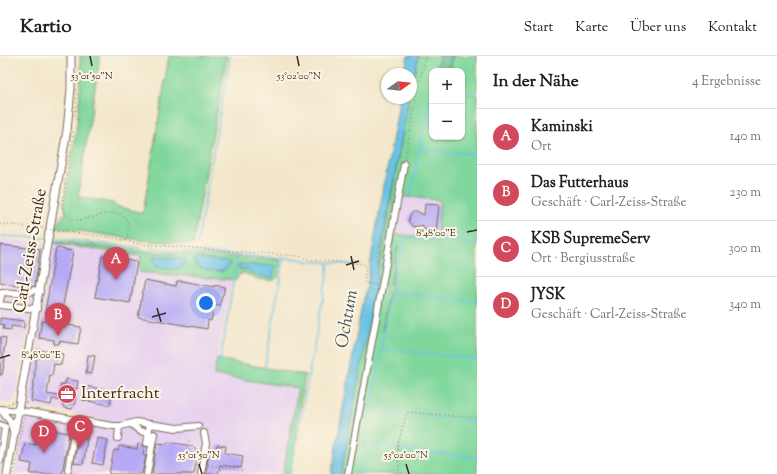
<!DOCTYPE html>
<html lang="de">
<head>
<meta charset="utf-8">
<style>
  :root { --surface:#fff; --page:#f2f2f2; --text:#222; --muted:#767676; --line:#e0e0e0; --accent:#d1495b }
  body { margin:0; font-family:"Sorts Mill Goudy",serif; background:var(--page); color:var(--text) }
  .controls { position:absolute; right:12px; top:12px; display:grid; overflow:hidden; border-radius:8px; box-shadow:0 1px 3px #0004 }
  .controls button { width:36px; height:36px; display:grid; place-items:center; padding:0; border:0; border-bottom:1px solid var(--line); background:var(--surface); color:var(--text); font:20px sans-serif }
  .compass { position:absolute; left:381px; top:12px; width:36px; height:36px; border-radius:50%; background:var(--surface); box-shadow:0 1px 3px #0004; rotate:75deg }
  .you { position:absolute; left:206px; top:247px; width:14px; height:14px; margin:-10px; border:3px solid #fff; border-radius:50%; background:#1a73e8; box-shadow:0 0 0 6px #1a73e833 }
  .badge { display:grid; place-items:center; width:26px; height:26px; border-radius:50%; background:var(--accent); color:#fff; font-size:13px; font-weight:700 }
  .pin { position:absolute; translate:-50% -33px; filter:drop-shadow(0 1px 2px #0008) }
  .pin::after { content:''; position:absolute; top:21px; width:14px; height:12px; background:inherit; clip-path:polygon(0 0,100% 0,50% 100%) }
  .list { margin:0; padding:0; list-style:none }
  h2 { display:flex; justify-content:space-between; align-items:center; height:52px; margin:0; padding:0 16px; font-size:17px }
  h2 small { font-size:13px; font-weight:400; color:var(--muted) }
  .list li { display:grid; grid-template-columns:26px 1fr auto; gap:12px; align-items:center; box-sizing:border-box; height:56px; padding:0 16px; border-top:1px solid var(--line) }
  .list b { display:block; font-size:15px; white-space:nowrap }
  .list p { margin:0; font-size:13px; white-space:nowrap; color:var(--muted) }
  .list em { font-size:13px; font-style:normal; color:var(--muted) }
  .map { position:relative; flex:none; width:477px; height:418px; overflow:hidden }
  header { display:flex; align-items:center; gap:24px; box-sizing:border-box; height:56px; padding:0 20px; background:var(--surface); border-bottom:1px solid var(--line) }
  header strong { font-size:19px }
  nav { display:flex; gap:22px; margin-inline-start:auto; font-size:14px }
  main { display:flex }
  aside { flex:1; background:var(--surface) }
  .map>svg:first-child { display:block }
  .built { fill:#e7d2ef }
  .green { fill:#80d79c; stroke:#5e805d; fill-rule:evenodd }
  .forest { fill:#68b884; stroke:#527151 }
  .water { fill:#68c3e6; stroke:#527682 }
  .lines { fill:none; stroke-linecap:round; stroke-linejoin:round }
  .stream { stroke:#68c3e6; stroke-width:1.5 }
  .building { fill:#b6a9f6 }
  .minor-casing { stroke:#7b6c5b; stroke-width:8 }
  .major-casing { stroke:#7b6c5b; stroke-width:9 }
  .path { stroke:#7b6c5b; stroke-width:1; stroke-dasharray:1 3; stroke-linecap:butt }
  .minor { stroke:#fff; stroke-width:6 }
  .major { stroke:#fff; stroke-width:7 }
  .path-bridge { stroke:#7b6c5b; stroke-width:1; stroke-dasharray:1 3; stroke-linecap:butt }
  .ticks { fill:none; stroke:#3b2a1e; stroke-width:1.5 }
  .labels { text-anchor:middle; dominant-baseline:central; stroke-width:4; stroke-linejoin:round; paint-order:stroke }
  .street-label { font-size:17px; fill:#3b2a1e; stroke:#fcf5e5 }
  .poi-label { font-size:17px; fill:#3b2a1e; stroke:#fcf5e5; text-anchor:start }
  .water-label { font-size:18px; font-style:italic; fill:#48585a; stroke:#fcf5e5 }
  .ticks-label { font-size:10px; text-anchor:middle; fill:#3b2a1e; stroke:#fcf5e5; stroke-width:4; stroke-linejoin:round; paint-order:stroke }
</style>
</head>
<body>
<header>
<strong>Kartio</strong>
<nav><a>Start</a><a>Karte</a><a>Über uns</a><a>Kontakt</a></nav>
</header>
<main>
<div class="map">
<svg width="477" height="418" viewBox="0 0 477 418">
  <rect width="100%" height="100%" fill="#fcf5e5"/>
  <filter id="ink" filterUnits="userSpaceOnUse"><feTurbulence type="fractalNoise" baseFrequency=".025" numOctaves="2"/><feDisplacementMap in="SourceGraphic" scale="8" xChannelSelector="R" yChannelSelector="G"/><feConvolveMatrix kernelMatrix="1 2 1 2 8 2 1 2 1" color-interpolation-filters="sRGB"/></filter>
  <filter id="wash" filterUnits="userSpaceOnUse"><feTurbulence type="fractalNoise" baseFrequency=".012" numOctaves="4" result="noise"/><feDisplacementMap in="SourceGraphic" scale="16" xChannelSelector="R" yChannelSelector="G"/><feGaussianBlur stdDeviation="0.9" result="paint"/><feColorMatrix in="noise" values="0 0 0 0 0 0 0 0 0 0 0 0 0 0 0 0 0 1.4 0 .05"/><feComposite in="paint" operator="in"/></filter>
  <g filter="url(#wash)">
    <rect width="100%" height="100%" fill="#f3e7cb"/>
    <!-- built -->
    <path class="built" d="M400 140 441 144 437 183 393 178Z
      M0 183 45 187 16 342 11 347H8L0 346Z
      M52 187 142 200 139 216 232 223 214 319 298 332 289 383 290 418H15L24 364 28 360H33L110 373 112 366 92 363 91 361 75 358V357L29 351 26 345Z
      M0 358 5 361 8 366 9 371 1 418H0Z"/>
    <!-- green -->
    <path class="green" d="M80 0H100L78 141 113 147 116 150 143 157 169 0H227L193 188 139 184 55 171 66 157 64 148C72 98 83 50 80 0Z
      M418 0H477V418H341L378 211 381 203 407 50 409 42H411V31ZM432 15H462V81H432ZM397 140 440 144 437 182 390 178ZM398 190 382 275 388 241 387 231 391 225Z
      M52 185 142 195 281 204 278 221 273 225 257 223 245 217 240 218 236 224 139 216 141 200 52 187Z
      M217 303 305 319 295 378 298 379 290 418H283L298 332 214 319Z"/>
    <!-- forest -->
    <path class="forest" d="M439 0H453L450 15H436Z"/>
    <!-- water -->
    <path class="water" d="M408 0H418L411 33V18H404Z
      M400 42H409L378 210 376 231 341 418H331L363 243 367 230 375 179Z
      M155 200 185 203V207L177 213 156 211 153 202Z
      M196 202 230 206C229 219 210 216 201 213L198 209H195L194 203Z
      M240 208 275 210 273 222 253 219 248 214 238 212Z"/>
    <g class="lines">
      <!-- stream -->
      <path class="stream" d="M443 15 446 0
        M462 36 477 38
        M420 93 477 99
        M411 140 418 98 420 93 432 35
        M0 180 44 182
        M56 183 141 192
        M197 189 230 0
        M150 192 188 196
        M193 196 284 202 300 203 306 205 360 209
        M393 229 396 207 404 191 406 181 477 188
        M392 236 477 246
        M381 292 477 303
        M219 311 238 199
        M264 315 284 202
        M371 354 405 358
        M408 358 477 366
        M365 388 395 393
        M398 393 477 402
        M290 418 328 215V207
        M362 418 364 408 361 406 392 231"/>
    </g>
    <g id="blocks">
      <!-- building -->
      <path class="building" d="M425 148 439 149 436 175 423 173V169L413 171 408 165 409 160 412 156H418L424 159Z
        M0 189 40 193 35 230 29 231 0 226Z
        M56 192 73 195 62 255 59 254 58 259 45 256Z
        M102 200 137 206 130 247 95 241Z
        M145 224 176 230 177 225H183L214 231V229L225 231 223 239H222L220 250 214 249 211 265 208 264 207 273 138 261Z
        M0 262 24 265V272L11 270V274L3 273 4 269 0 268Z
        M42 265 81 271 78 288 59 285V288H54V284L39 282Z
        M0 281 6 282 3 301 5 302 2 319H0Z
        M38 294 63 298 61 309 54 308 52 320 50 319 47 338 59 340 61 328 64 329V327H66V323L78 325 77 333 73 332 76 341 74 350 72 353 64 352 61 345 52 343 51 349 31 345 35 317H34Z
        M88 299 95 300 92 318 86 317Z
        M85 330 112 335 110 349 82 344Z
        M39 372 69 377 62 418H30L32 408 21 406 25 387 36 389Z
        M79 376 88 378 83 408 74 407Z
        M97 382 108 384 103 409 92 407Z
        M167 386 193 390 198 398 194 418H152L157 387 167 388Z
        M138 388 144 391 143 399 146 400 142 418H109L114 394 118 395 119 390 137 393Z
        M217 389 226 390 225 397 243 400 241 412 220 409 218 418H206L209 394 216 395Z"/>
    </g>
  </g>
  <g filter="url(#ink)">
    <use href="#blocks" fill-opacity="0" stroke="#7b6c5b" stroke-width="1"/>
    <g class="lines">
      <!-- minor casing -->
      <g class="minor-casing">
        <path id="minor" d="M0 245 2 236 26 238 34 234 40 236
          M0 249 37 253
          M0 353 29 356 113 370H121L136 366 177 372 198 370
          M0 353 10 365 14 378
          M131 368 140 375 149 377
          M0 369 5 371 0 405
          M118 382 119 370
          M147 387 149 373
          M68 414 76 364
          M147 418 154 378
          M201 418 206 387 204 377
          M348 418 404 108"/>
      </g>
      <!-- major casing -->
      <g class="major-casing">
        <path id="major" d="M7 418 67 74 71 33V0"/>
      </g>
      <!-- path -->
      <path class="path" d="M75 59 77 38
        M73 76 62 148C68 188 121 135 128 169 129 174 127 180 127 185
        M405 103 418 32 426 0
        M57 163 65 157
        M0 168 42 172
        M58 175 109 181 140 188 299 200 310 204 363 208 366 209 364 227 377 229
        M8 348 14 346
        M25 351 26 345
        M189 390V384
        M208 409 220 411
        M14 418 24 360
        M220 418 221 411 242 415
        M398 418 399 411 397 391 407 356 477 362"/>
      <!-- minor -->
      <use href="#minor" class="minor"/>
      <!-- major -->
      <use href="#major" class="major"/>
      <!-- path-bridge -->
      <path class="path-bridge" d="M42 172 58 175"/>
    </g>
  </g>
  <!-- ticks -->
  <path class="ticks" d="M90 0 92 10M297 0 299 10M467 176 477 174M351 200 354 214M346 209 359 205M157 252 161 266M152 261 166 257M0 302 10 299M199 408 202 418M406 408 409 418"/>
  <!-- icons -->
  <defs>
    <g id="office-disc" transform="scale(1)"><circle r="9.5" fill="#d1495b" stroke="#fcf5e5"/><path d="M-6-3h4V-5.5h4V-3h4V5H-6ZM-1-4.5V-3h2v-1.5ZM-6 0V1H6V0Z" fill="#fff"/></g>
  </defs>
  <g fill-rule="evenodd">
    <use href="#office-disc" x="67" y="338"/>
  </g>
  <g class="labels">
    <!-- street labels -->
    <g class="street-label">
      <text transform="translate(31 195) rotate(-80)">Carl-Zeiss-Straße</text>
    </g>
    <!-- poi labels -->
    <g class="poi-label">
      <text x="81" y="338">Interfracht</text>
    </g>
    <!-- water labels -->
    <g class="water-label">
      <text transform="translate(348 263) rotate(-80)">Ochtum</text>
    </g>
  </g>
  <g class="ticks-label">
    <text x="92" y="23">53°01'50"N</text>
    <text x="299" y="23">53°02'00"N</text>
    <text x="436" y="180">8°48'00"E</text>
    <text x="41" y="302">8°48'00"E</text>
    <text x="199" y="402">53°01'50"N</text>
    <text x="406" y="402">53°02'00"N</text>
  </g>
</svg>
<div class="controls">
<button>+</button>
<button>−</button>
</div>
<svg class="compass" viewBox="-18 -18 36 36"><path d="M0-13l5 13h-10z" fill="#e53935"/><path d="M0 13l5-13h-10z" fill="#767676"/></svg>
<div class="you"></div>
<div class="pin badge" style="left:116px;top:224px">A</div>
<div class="pin badge" style="left:58px;top:280px">B</div>
<div class="pin badge" style="left:80px;top:392px">C</div>
<div class="pin badge" style="left:44px;top:397px">D</div>
</div>
<aside>
<h2>In der Nähe<small>4 Ergebnisse</small></h2>
<ul class="list">
<li><span class="badge">A</span><div><b>Kaminski</b><p>Ort</p></div><em>140 m</em></li>
<li><span class="badge">B</span><div><b>Das Futterhaus</b><p>Geschäft · Carl-Zeiss-Straße</p></div><em>230 m</em></li>
<li><span class="badge">C</span><div><b>KSB SupremeServ</b><p>Ort · Bergiusstraße</p></div><em>300 m</em></li>
<li><span class="badge">D</span><div><b>JYSK</b><p>Geschäft · Carl-Zeiss-Straße</p></div><em>340 m</em></li>
</ul>
</aside>
</main>
</body>
</html>
